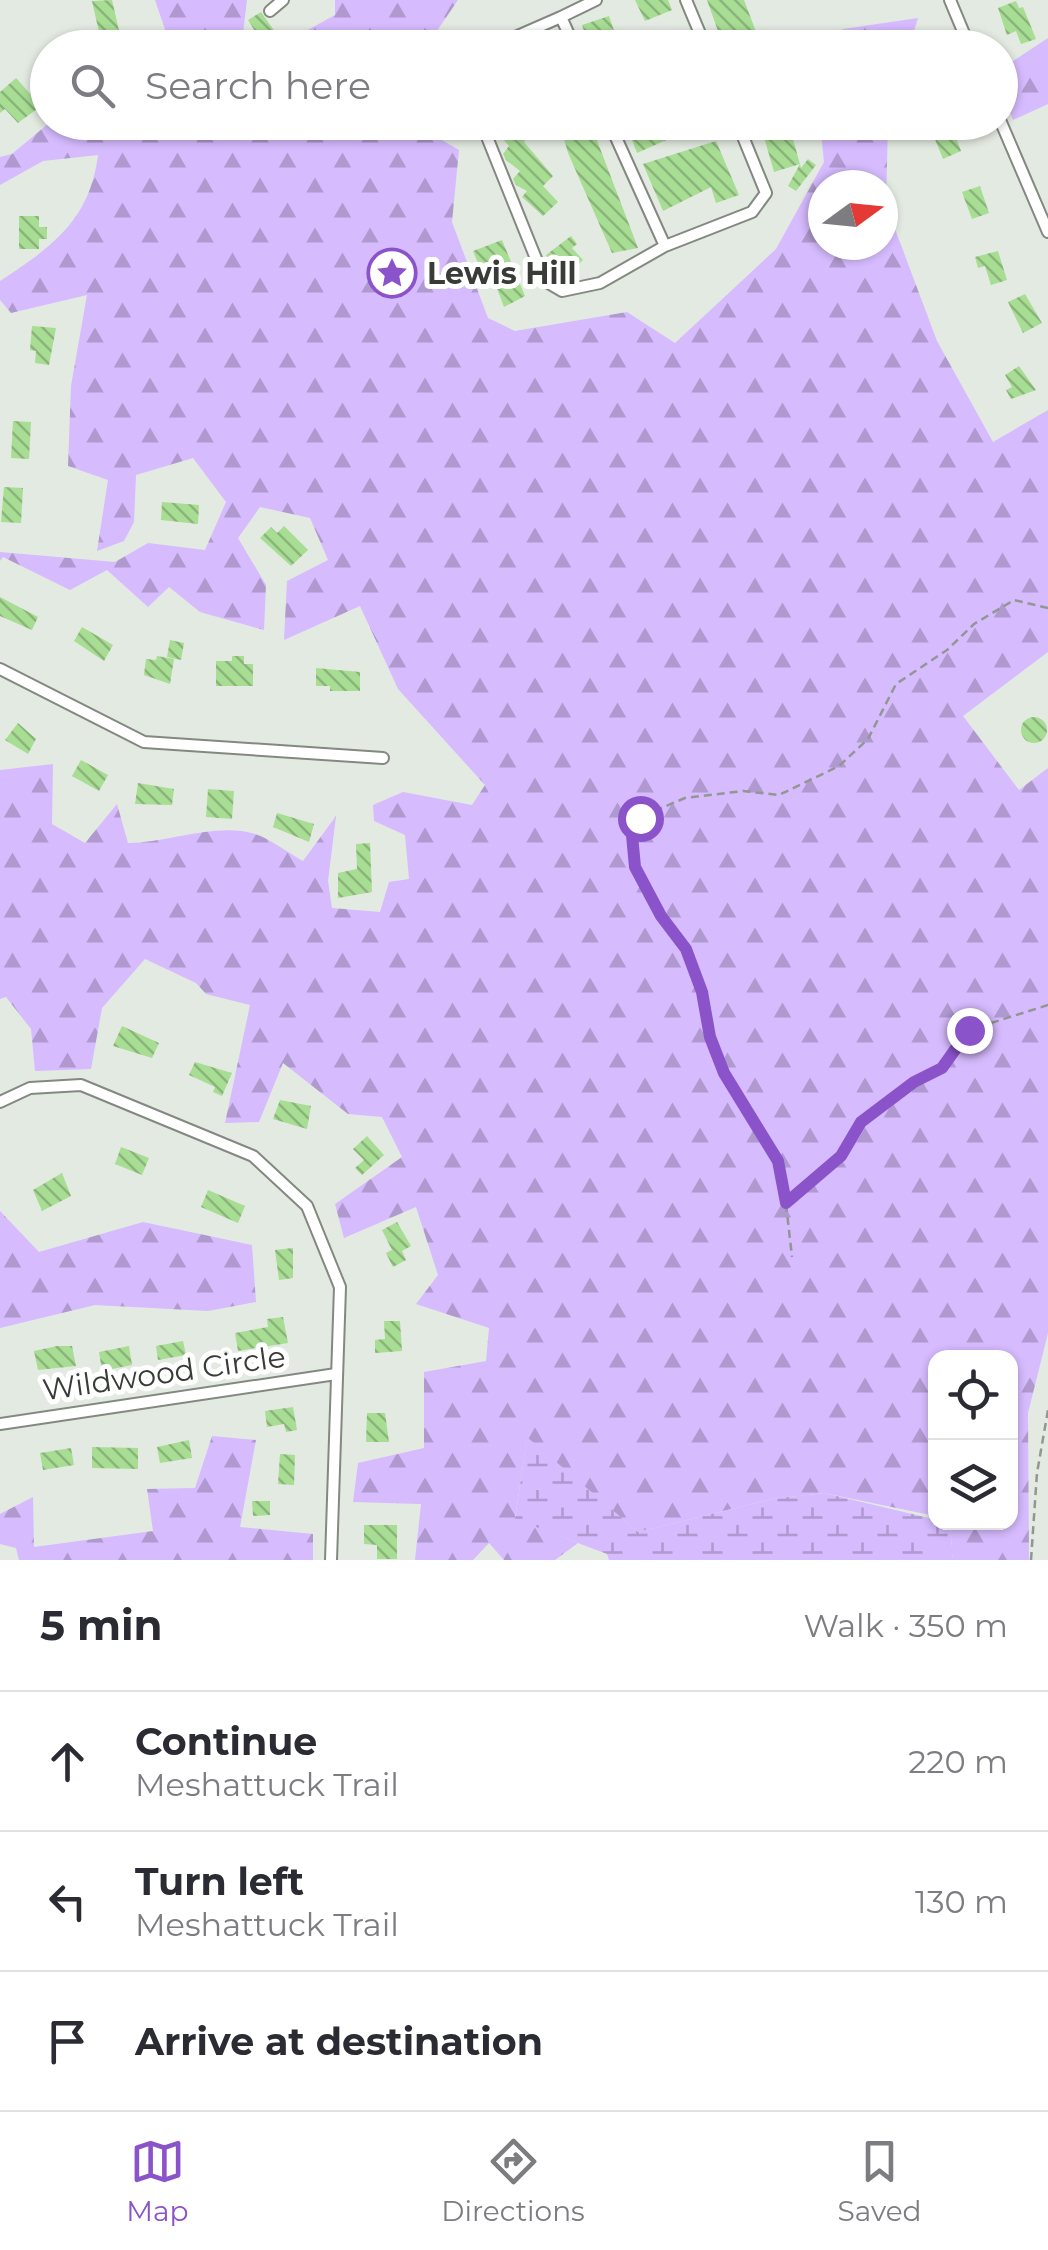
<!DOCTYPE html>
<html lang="en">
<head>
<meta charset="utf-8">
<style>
  :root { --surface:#fff; --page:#f2f2f3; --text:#2b2b33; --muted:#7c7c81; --line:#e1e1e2; --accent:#8b53ca }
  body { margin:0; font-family:Montserrat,sans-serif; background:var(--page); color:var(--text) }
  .controls { position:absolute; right:30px; bottom:30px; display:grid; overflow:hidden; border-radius:20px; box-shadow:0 2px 8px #0004 }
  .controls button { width:90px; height:90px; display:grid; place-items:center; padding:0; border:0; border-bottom:2px solid var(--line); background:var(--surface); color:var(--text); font:50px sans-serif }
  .compass { position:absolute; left:808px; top:170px; width:90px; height:90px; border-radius:50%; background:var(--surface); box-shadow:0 2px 8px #0004; rotate:75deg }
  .stop { position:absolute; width:30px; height:30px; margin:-22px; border:8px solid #8b53ca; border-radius:50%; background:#fff }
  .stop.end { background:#8b53ca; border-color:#fff; box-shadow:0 2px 10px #0008 }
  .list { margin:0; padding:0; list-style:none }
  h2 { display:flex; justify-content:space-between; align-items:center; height:130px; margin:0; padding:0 40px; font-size:42px }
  h2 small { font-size:32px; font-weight:400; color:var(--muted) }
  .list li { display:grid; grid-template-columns:65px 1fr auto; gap:30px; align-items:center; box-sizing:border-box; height:140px; padding:0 40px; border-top:2px solid var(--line) }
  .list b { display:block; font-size:38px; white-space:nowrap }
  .list p { margin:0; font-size:32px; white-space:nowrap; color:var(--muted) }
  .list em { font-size:32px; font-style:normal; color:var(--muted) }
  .icon { flex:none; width:55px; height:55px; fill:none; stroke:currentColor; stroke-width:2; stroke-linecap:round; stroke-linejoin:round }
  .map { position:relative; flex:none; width:1048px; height:1560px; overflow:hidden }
  .search { position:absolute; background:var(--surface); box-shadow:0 2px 8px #0004; left:30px; right:30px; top:30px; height:110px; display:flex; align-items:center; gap:25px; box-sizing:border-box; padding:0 35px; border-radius:55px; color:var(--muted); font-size:38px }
  .sheet { height:550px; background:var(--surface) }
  nav { display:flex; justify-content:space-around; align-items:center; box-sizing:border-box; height:140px; border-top:2px solid var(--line); background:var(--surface); font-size:28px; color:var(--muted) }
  nav a { display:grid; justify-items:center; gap:5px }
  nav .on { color:var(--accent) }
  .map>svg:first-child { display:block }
  .forest { fill:url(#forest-firs); fill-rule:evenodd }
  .wetland { fill:url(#wetland-marsh) }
  .building { fill:url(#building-back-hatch) }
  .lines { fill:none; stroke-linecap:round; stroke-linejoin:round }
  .minor-casing { stroke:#838981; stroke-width:14 }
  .path { stroke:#929791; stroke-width:2.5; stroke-dasharray:8 5; stroke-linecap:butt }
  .minor { stroke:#fff; stroke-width:10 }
  .route { stroke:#8b53ca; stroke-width:12 }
  .labels { text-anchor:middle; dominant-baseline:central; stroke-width:10; stroke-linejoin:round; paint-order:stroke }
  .poi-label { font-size:30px; font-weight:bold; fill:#383b37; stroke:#fff; text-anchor:start }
  .street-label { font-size:30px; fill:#383b37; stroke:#fff }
</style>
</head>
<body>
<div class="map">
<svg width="1048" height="1560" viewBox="0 0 1048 1560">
  <defs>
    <pattern id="forest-firs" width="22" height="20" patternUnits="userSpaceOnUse" patternTransform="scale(2.5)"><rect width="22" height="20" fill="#d6bbfe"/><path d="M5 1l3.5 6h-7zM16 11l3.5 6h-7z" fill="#af99ce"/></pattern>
    <pattern id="wetland-marsh" width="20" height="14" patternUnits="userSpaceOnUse" patternTransform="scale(2.5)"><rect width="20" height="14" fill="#d6bbfe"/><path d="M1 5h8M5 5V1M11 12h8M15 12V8" fill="none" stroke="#af99ce"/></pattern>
    <pattern id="building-back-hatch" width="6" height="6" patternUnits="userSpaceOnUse" patternTransform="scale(2.5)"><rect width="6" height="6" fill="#a8dd94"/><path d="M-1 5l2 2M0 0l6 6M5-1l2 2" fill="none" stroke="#8ab47a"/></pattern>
  </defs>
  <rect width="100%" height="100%" fill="#e3eae1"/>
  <!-- forest -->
  <path class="forest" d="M155 0H247L242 42 250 47H171Z
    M335 0H458L426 47H277L335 15Z
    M918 18 909 47H825L843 29Z
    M1048 38V104L1013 120 1001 88V69Z
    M49 123H413L459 150 452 222 488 318 515 331 627 312 675 343 776 249 824 162 820 123H888L886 205 937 341 993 442 1048 410V652L963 716 1019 790 1048 768V1333L1028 1413 1029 1560H953L950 1523 1010 1522V1358H936L935 1516 824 1493 772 1499 638 1532 527 1438 515 1518 578 1543 555 1560H504L489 1543 473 1560H415L421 1504 353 1502 358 1463 424 1448V1372L486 1361 489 1328 416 1304 438 1275 416 1207 344 1238 335 1204 402 1157 382 1117 348 1114 283 1063 259 1122 225 1123 250 1005 206 994 196 983 145 959 102 1008 91 1069 35 1071 31 1029 6 997 0 999V770L53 764 52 824 85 843 117 804 128 843C168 843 216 822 255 834 271 839 288 853 303 861L336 816 328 881 332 908 380 912 389 882 409 879 405 835 374 821 373 805 403 792 472 805 485 785 398 689 360 606 284 640 287 581 328 560 310 518 260 507 238 538 266 585 264 630 200 612 169 587 148 607 107 570 70 590 3 557 0 561V552L115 562 148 543 205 550 226 502 193 458 136 475 134 522 124 541 97 551 108 480 68 466 71 386 87 295 11 313 0 300V281C52 247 90 220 98 155L43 161 0 185V157L12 154ZM823 185H883V245H823Z
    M0 1211 39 1252 143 1222 252 1245 256 1302 208 1311 95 1305 0 1328Z
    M212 1436 256 1440 240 1527 313 1534V1560H19L16 1548 0 1544V1514L33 1497 34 1547 153 1531 147 1489 195 1488Z"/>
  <!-- wetland -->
  <path class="wetland" d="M527 1437 638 1532 772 1499 824 1493 950 1523 953 1560H609L607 1554 515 1519Z"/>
  <!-- building -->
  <path class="building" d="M112 0 123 48H108L104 30 99 32 92 1Z
    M635 0H668L672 10 645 21Z
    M707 0H744L758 37 724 48Z
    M1016 1 1019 8 1023 7 1036 39 1021 44 1016 31 1007 35 998 8Z
    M261 12 278 36 264 45 248 20Z
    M609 16 620 48H590L582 25Z
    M16 78 41 106 18 123 5 109 0 113V92Z
    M499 122H517L531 132 524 142 553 176 543 186 558 202 543 216 522 197 527 191 516 185 513 179 520 171 506 160 503 154 509 146 493 128Z
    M575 122H590L638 248 612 253 568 153 561 128Z
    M625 122H668L673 137 637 153Z
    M767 122H780L787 140 793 139 801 168 808 159 816 165 796 191 788 186 800 164 774 172 764 137 761 139 756 127Z
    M928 122H950L961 151 943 159Z
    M716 141 739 195 716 203 711 187 663 211 643 164Z
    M980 186 989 213 972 219 962 192Z
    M19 216H39V227H47V239H39V249H19Z
    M571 236 577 244 572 248 583 260 564 278 546 255Z
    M502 240 525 296 504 307 488 265 480 268 473 251Z
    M998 251 1007 280 991 285 985 266 978 268 975 257Z
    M1025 294 1042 323 1023 333 1008 302Z
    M32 326 56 328 49 365 35 363 36 351 30 350Z
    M1019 366 1036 390 1011 399 1006 390 1012 387 1005 375Z
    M13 421 31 422 29 459 11 458Z
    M4 487 23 488 21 523 1 522Z
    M162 502 199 505 198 524 161 520Z
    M284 526 308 550 291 566 260 538 271 527 277 533Z
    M0 597 38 617 32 630 0 616Z
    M82 627 113 645 104 661 74 641Z
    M170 640 184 643 181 660 167 657Z
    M157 656 174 659 170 684 144 675 146 659 156 660Z
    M232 656H244V664H253V686H216V661H232Z
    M316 668 360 672V691H330V686H316Z
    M1021 730a13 13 0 1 1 26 0a13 13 0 1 1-26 0Z
    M18 723 36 739 28 754 5 740Z
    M81 760 108 775 99 791 72 776Z
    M138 783 174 789 172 805 135 804Z
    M208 789 234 791 232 819 206 817Z
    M277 813 314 824 309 842 273 827Z
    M370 843 372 892 338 898V873L357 869 356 844Z
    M122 1026 159 1043 152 1058 113 1046Z
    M195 1062 232 1073 222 1096 213 1092 215 1087 189 1075Z
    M280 1100 311 1106 307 1129 273 1119Z
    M367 1136 384 1155 362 1175 355 1168 364 1160 353 1149Z
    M121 1147 149 1158 142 1175 115 1164Z
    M62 1173 71 1196 42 1211 33 1190Z
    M208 1190 245 1206 238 1223 201 1207Z
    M397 1222 411 1246 402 1251 406 1260 393 1267 386 1253 392 1250 382 1230Z
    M293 1248V1278L279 1280 275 1250Z
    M283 1317 288 1343 238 1351 235 1333 268 1327 267 1319Z
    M384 1321H400L402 1351 375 1353V1340L385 1339Z
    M183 1341 186 1355 158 1360 156 1346Z
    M57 1346H72L76 1366 38 1370 34 1351Z
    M129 1346 132 1365 102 1371 99 1352Z
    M293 1407 297 1430 286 1432 284 1424 267 1427 265 1411Z
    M367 1413H385L389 1442H366Z
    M189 1440 192 1458 160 1463 157 1447Z
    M92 1447 138 1448V1469L92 1468Z
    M71 1448 74 1465 43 1470 40 1453Z
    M280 1454 295 1455 294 1485 278 1484Z
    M252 1501H270V1515L253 1516Z
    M364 1525H397V1559H377V1545L364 1544Z"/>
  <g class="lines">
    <!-- minor casing -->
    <g class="minor-casing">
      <path id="minor" d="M686 0 706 48
        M950 0 970 48
        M270 11 283 0
        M490 48 561 17
        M575 48 561 17 596 0
        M1000 120 1048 232
        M481 122 545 281 562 291 600 283 665 246
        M609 122 665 246 752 212 766 193 737 122
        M0 669 144 742 383 758
        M0 1102 30 1088 81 1085 253 1156 307 1206 340 1287 331 1560
        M0 1424 336 1374"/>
    </g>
    <!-- path -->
    <path class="path" d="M1048 608 1014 600 974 624 947 650 896 684 868 739 839 766 779 795 743 791 685 798 640 817 632 835 635 867 661 916 686 949 702 992 710 1037 724 1073 777 1161 786 1203 841 1157 861 1122 913 1082 942 1068 969 1030 1048 1005
      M786 1204 792 1257
      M1031 1560 1037 1473 1048 1410"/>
    <!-- minor -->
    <use href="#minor" class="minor"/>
  </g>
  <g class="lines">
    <!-- route -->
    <path class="route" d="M640 818 632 835 635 867 661 916 686 949 702 992 710 1037 724 1073 778 1161 786 1203 841 1156 861 1122 914 1082 942 1068 969 1030"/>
  </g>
  <!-- icons -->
  <defs>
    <g id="sight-ring" transform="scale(2.5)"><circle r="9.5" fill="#fff" stroke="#8b53ca" stroke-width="1.5"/><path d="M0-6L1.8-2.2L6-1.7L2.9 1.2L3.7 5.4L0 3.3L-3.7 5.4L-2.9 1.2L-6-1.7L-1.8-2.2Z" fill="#8b53ca"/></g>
  </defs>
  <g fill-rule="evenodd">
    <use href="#sight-ring" x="392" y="273"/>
  </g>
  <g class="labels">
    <!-- poi labels -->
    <g class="poi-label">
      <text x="427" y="273">Lewis Hill</text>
    </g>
    <!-- street labels -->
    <g class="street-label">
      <text transform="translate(164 1373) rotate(-8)">Wildwood Circle</text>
    </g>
  </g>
</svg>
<div class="controls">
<button><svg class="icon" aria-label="locate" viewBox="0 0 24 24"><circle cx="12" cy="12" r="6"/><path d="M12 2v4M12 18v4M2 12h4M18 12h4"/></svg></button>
<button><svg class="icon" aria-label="layers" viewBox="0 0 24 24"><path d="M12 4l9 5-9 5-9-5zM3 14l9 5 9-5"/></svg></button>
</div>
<svg class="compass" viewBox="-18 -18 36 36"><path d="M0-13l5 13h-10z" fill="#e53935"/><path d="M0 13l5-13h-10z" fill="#7c7c81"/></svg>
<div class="stop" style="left:640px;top:818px"></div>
<div class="stop end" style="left:969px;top:1030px"></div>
<div class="search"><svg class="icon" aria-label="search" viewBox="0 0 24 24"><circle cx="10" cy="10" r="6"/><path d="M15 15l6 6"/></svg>Search here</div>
</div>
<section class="sheet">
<h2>5 min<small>Walk · 350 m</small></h2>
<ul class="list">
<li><svg class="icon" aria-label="ahead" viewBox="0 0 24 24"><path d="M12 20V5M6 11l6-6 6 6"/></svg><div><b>Continue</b><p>Meshattuck Trail</p></div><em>220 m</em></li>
<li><svg class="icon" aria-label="left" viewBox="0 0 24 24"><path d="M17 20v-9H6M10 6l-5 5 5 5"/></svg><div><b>Turn left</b><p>Meshattuck Trail</p></div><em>130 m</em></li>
<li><svg class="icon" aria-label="arrive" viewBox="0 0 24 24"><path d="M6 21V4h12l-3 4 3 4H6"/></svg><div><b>Arrive at destination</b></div></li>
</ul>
</section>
<nav>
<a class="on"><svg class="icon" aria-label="map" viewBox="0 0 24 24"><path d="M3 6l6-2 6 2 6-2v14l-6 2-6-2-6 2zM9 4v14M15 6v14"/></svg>Map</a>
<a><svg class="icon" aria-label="directions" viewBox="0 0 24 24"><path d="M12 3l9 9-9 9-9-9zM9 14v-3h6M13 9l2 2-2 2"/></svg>Directions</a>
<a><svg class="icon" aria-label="saved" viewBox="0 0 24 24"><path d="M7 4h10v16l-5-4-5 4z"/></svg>Saved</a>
</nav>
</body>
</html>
